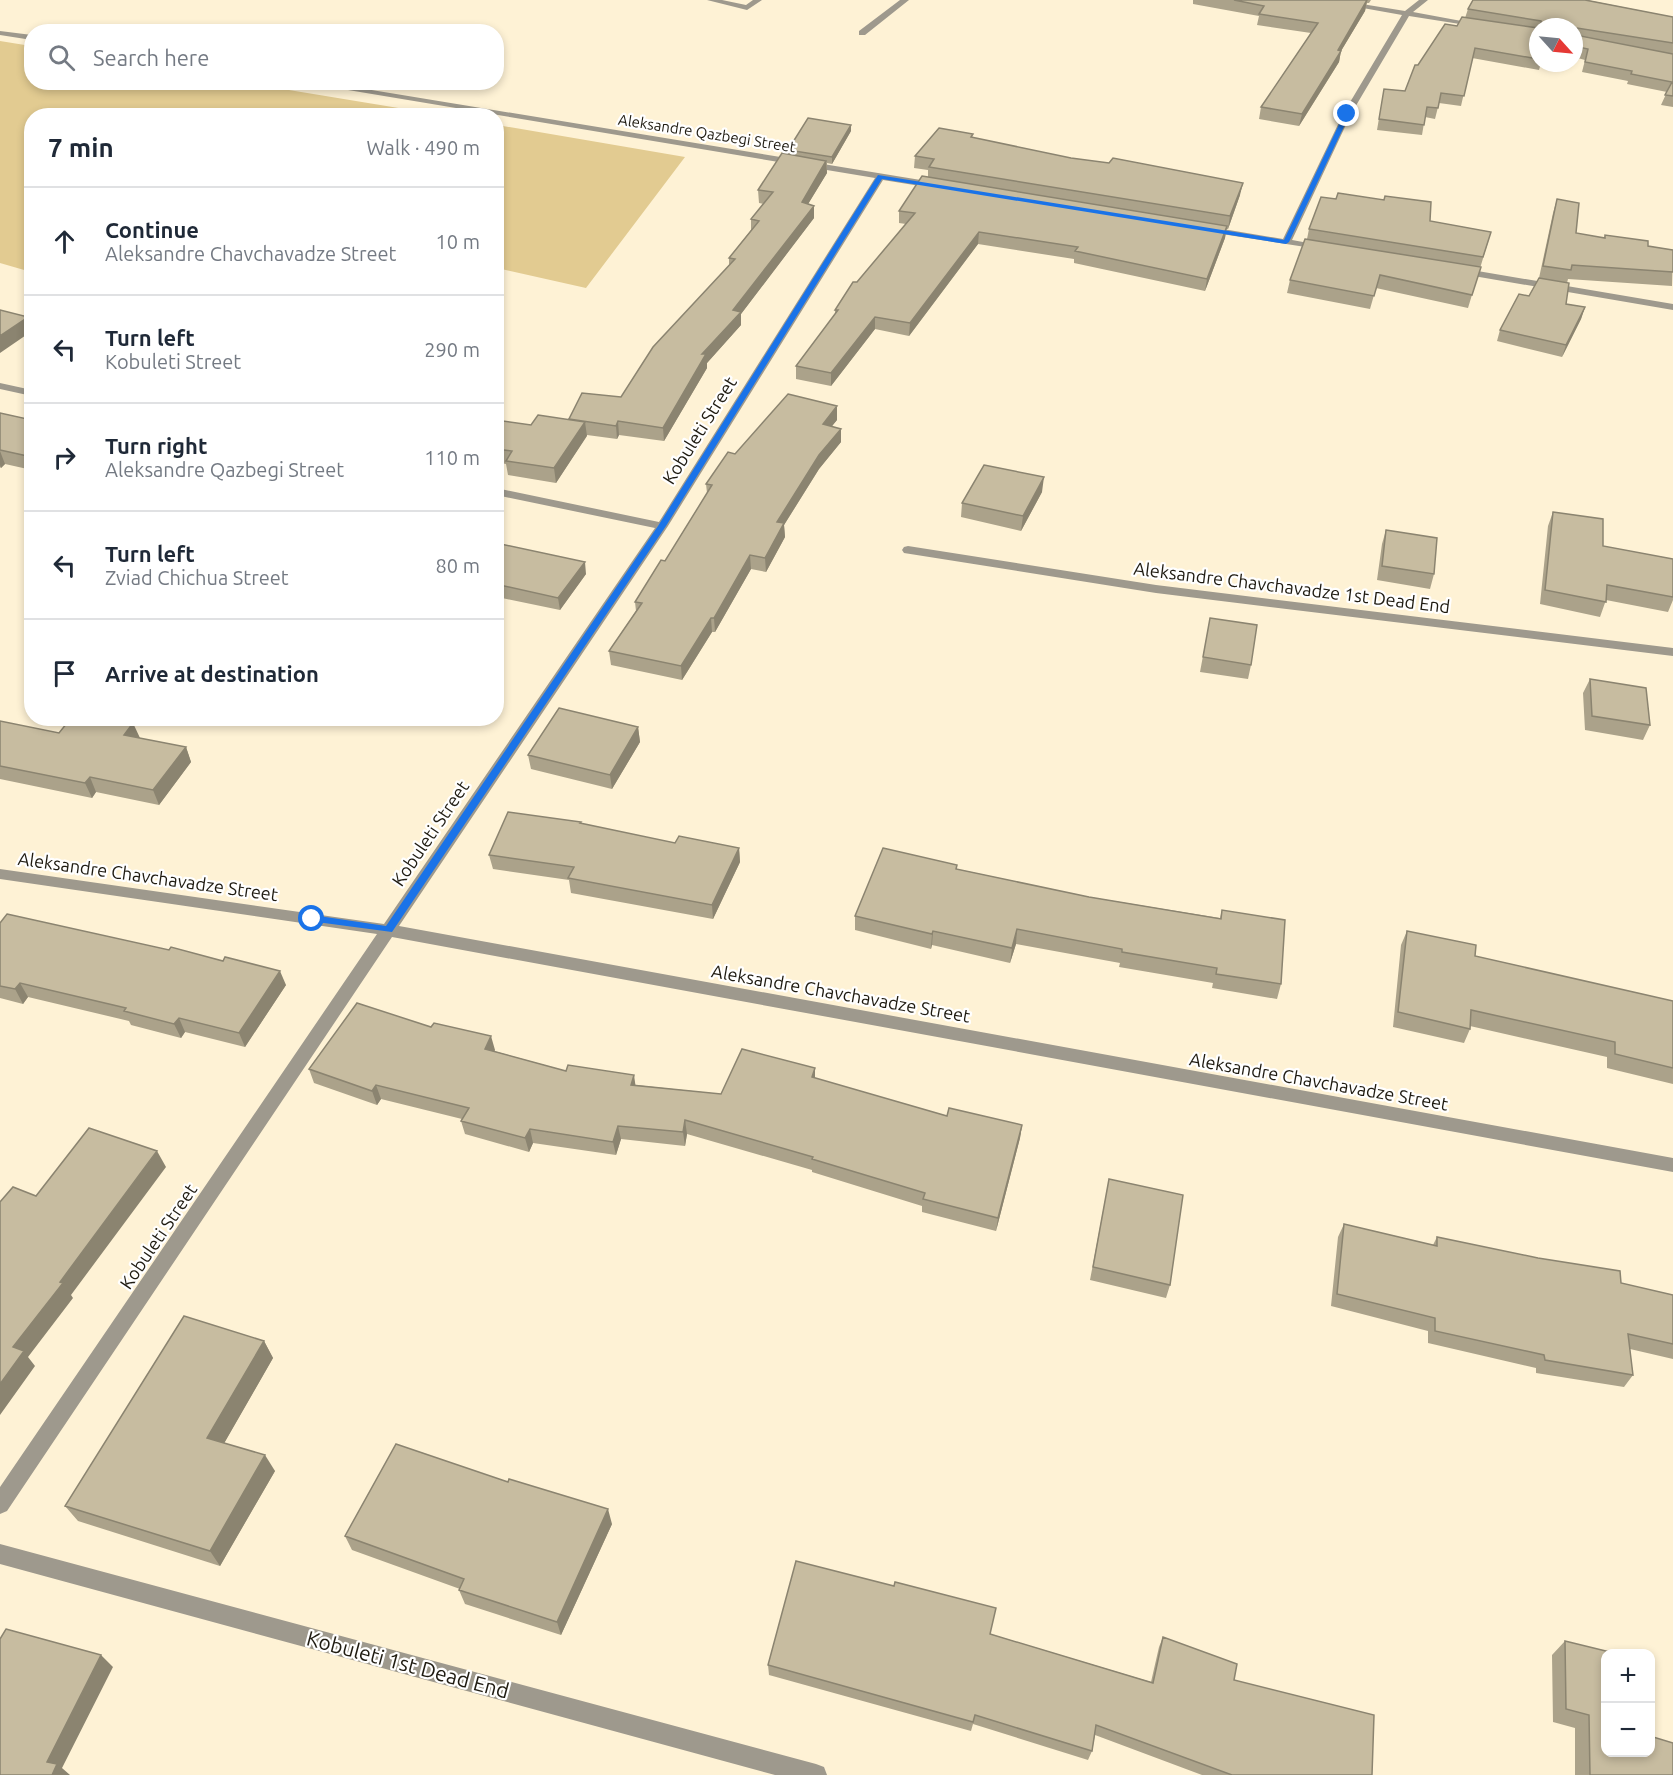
<!DOCTYPE html>
<html lang="en">
<head>
<meta charset="utf-8">
<style>
  :root { --surface:#fff; --page:#f2f2f3; --text:#1f2937; --muted:#747a83; --line:#e0e1e3 }
  body { margin:0; font-family:Ubuntu,sans-serif; background:var(--page); color:var(--text) }
  .controls { position:absolute; right:18px; bottom:18px; display:grid; overflow:hidden; border-radius:12px; box-shadow:0 3px 9px #0003 }
  .controls button { width:54px; height:54px; display:grid; place-items:center; padding:0; border:0; border-bottom:2px solid var(--line); background:var(--surface); color:var(--text); font:30px sans-serif }
  .compass { position:absolute; left:1529px; top:18px; width:54px; height:54px; border-radius:50%; background:var(--surface); box-shadow:0 3px 9px #0003; rotate:117deg }
  .stop { position:absolute; width:18px; height:18px; margin:-14px; border:4px solid #1a73e8; border-radius:50%; background:#fff }
  .stop.end { background:#1a73e8; border-color:#fff; box-shadow:0 2px 6px #0008 }
  .list { margin:0; padding:0; list-style:none }
  h2 { display:flex; justify-content:space-between; align-items:center; height:78px; margin:0; padding:0 24px; font-size:26px }
  h2 small { font-size:20px; font-weight:400; color:var(--muted) }
  .list li { display:grid; grid-template-columns:39px 1fr auto; gap:18px; align-items:center; box-sizing:border-box; height:108px; padding:0 24px; border-top:2px solid var(--line) }
  .list b { display:block; font-size:22px; white-space:nowrap }
  .list p { margin:0; font-size:20px; white-space:nowrap; color:var(--muted) }
  .list em { font-size:20px; font-style:normal; color:var(--muted) }
  .icon { flex:none; width:33px; height:33px; fill:none; stroke:currentColor; stroke-width:2; stroke-linecap:round; stroke-linejoin:round }
  .map { position:relative; flex:none; width:1673px; height:1775px; overflow:hidden }
  .search { position:absolute; background:var(--surface); box-shadow:0 3px 9px #0003; left:24px; top:24px; width:480px; height:66px; display:flex; align-items:center; gap:15px; box-sizing:border-box; padding:0 21px; border-radius:24px; color:var(--muted); font-size:22px }
  .panel { position:absolute; background:var(--surface); box-shadow:0 3px 9px #0003; left:24px; top:108px; width:480px; height:618px; border-radius:24px }
  .map>svg:first-child { display:block }
  .green { fill:#e2cb91 }
  .lines { fill:none; stroke-linecap:round; stroke-linejoin:round }
  .minor { fill:#9e998d; fill-rule:evenodd }
  .wall { fill:#aba28a }
  .shaded-wall { fill:#8b8470 }
  .building { fill:#c7bca0; stroke:#8b8470; stroke-width:1.5 }
  .route { fill:#1a73e8 }
  .labels { text-anchor:middle; dominant-baseline:central; stroke-width:4.5; stroke-linejoin:round; paint-order:stroke }
  .far-street-label { font-size:15px; fill:#1f1b11; stroke:#fff }
  .street-label { font-size:18px; fill:#1f1b11; stroke:#fff }
  .near-street-label { font-size:21px; fill:#1f1b11; stroke:#fff }
</style>
</head>
<body>
<div class="map">
<svg width="1673" height="1775" viewBox="0 0 1673 1775">
  <rect width="100%" height="100%" fill="#fef2d5"/>
  <!-- green -->
  <path class="green" d="M0 41 31 46 32 82 246 83 441 115 32 116 31 272 0 263Z
    M496 125H497L685 157 586 288 497 268Z"/>
  <g class="lines">
    <!-- minor -->
    <path class="minor" d="M707 0H722L746 5 753 0H762L747 10Z
      M900 0H909L865 35H859V31Z
      M1318 0H1337L1405 11 1419 0H1428L1413 12 1483 25 1479 27 1409 16 1351 114 1292 240 1325 246V250L1202 231 1200 229 1205 226 1283 239 1343 114 1402 15Z
      M0 31 32 35V40L0 35Z
      M300 82H323L939 183 944 186 939 189 883 180 668 526 399 926 1673 1158V1172L392 937 7 1511 0 1514V1487L377 934 0 879V869L384 924 655 528 496 495V488L659 522 875 178Z
      M1460 268 1673 304V310L1456 273 1455 271Z
      M0 383 32 390V396L0 389Z
      M908 546 1156 585 1673 648V656L1156 593 904 553 902 550 904 547Z
      M0 1544 816 1764 824 1767 827 1775H775L0 1564Z"/>
  </g>
  <!-- wall -->
  <path class="wall" d="M1193 0H1371L1369 3H1367L1365 11 1341 51 1339 62 1299 126 1259 119 1261 107 1311 33 1257 25 1259 16 1193 4Z
    M1473 0H1587L1673 17V107L1661 105 1667 92 1627 84 1628 81 1582 72 1585 60 1574 57V27H1538V63H1541L1539 70 1472 58 1461 106 1439 103 1435 119 1425 117 1422 135 1377 130 1384 89 1405 91 1418 65 1465 18 1468 9Z
    M851 131 832 164 827 163V173L808 204 814 206V218L741 314V325L707 363V368L664 441 619 435 617 439 587 435 556 483 508 475 506 464 496 462V420L531 425 569 419 621 397 729 265V258L751 230V219L764 204 759 203 758 190 788 155V150Z
    M973 138 1240 195 1228 229H1226L1225 238 1205 291 1074 263V259L978 244 909 336 875 329 831 386 796 379V366L835 315V310L906 224 899 223V211L928 177V170L914 168 915 156Z
    M1557 199 1576 233 1604 238 1605 235 1648 246 1673 250 1672 286 1568 279 1567 283 1566 304 1585 307 1581 319 1562 357 1497 341 1500 330 1529 296 1539 278 1553 213Z
    M1430 221 1491 232 1468 308 1376 288 1370 309 1287 293 1290 280 1307 239 1309 229Z
    M0 413 32 420V470L5 464 1 468 0 467Z
    M837 420 832 426 841 442 819 469 784 525 785 537 766 572 751 569 715 632H712L682 680 611 665 609 651 636 611 635 602 665 561 707 493 706 484 735 454Z
    M1042 492 1021 531 961 517 962 503Z
    M1553 512 1603 546 1673 559V600L1668 612 1606 600 1600 617 1540 604 1548 526Z
    M1386 530 1434 574 1430 589 1377 580 1382 544Z
    M496 543 586 574 560 610 502 598 496 605Z
    M1210 618 1251 665 1248 679 1200 672Z
    M1590 679 1650 725 1643 740 1585 730 1583 693Z
    M0 721 59 733 140 738H139L186 747 191 762 159 805 96 792 92 798 0 779Z
    M638 727 640 742 612 789 531 769 528 755Z
    M582 824 675 843 739 848 740 862 713 919 571 893 569 880 493 869 489 855Z
    M957 869 1089 897 1220 918 1222 910 1281 984 1277 999 1212 988 1213 983 1119 967 1120 963 1016 944 1010 963 932 945 931 949 855 930V916Z
    M0 923 286 985 245 1047 185 1032 181 1038 131 1025 129 1021 28 997 23 1004 0 998Z
    M1407 931 1475 956 1673 1001V1084L1607 1068V1057L1470 1026V1029L1464 1043 1393 1027 1401 945Z
    M431 1027 495 1050 494 1051 566 1071 636 1085 721 1094 815 1078 947 1116 1022 1125 1020 1138 996 1231 922 1212V1206L812 1172V1170L687 1134 685 1146 621 1139 616 1155 533 1143 529 1152 465 1134 461 1121 462 1119 381 1099 377 1105 314 1083 309 1069Z
    M1109 1179 1170 1285 1166 1298 1090 1280Z
    M1344 1224 1433 1245 1437 1237 1621 1283 1673 1295V1359L1630 1349 1633 1375 1624 1387 1536 1373V1368L1428 1343V1331L1331 1306 1338 1237Z
    M264 1341 273 1358 224 1443 275 1471 220 1566 78 1521 65 1506Z
    M612 1524 561 1635 465 1604 459 1590 460 1589 352 1550 345 1536Z
    M990 1634 1151 1682 1159 1647 1163 1637 1234 1680 1372 1775H1202L1095 1735 1092 1751 1088 1760 973 1724 971 1731 769 1675 768 1665Z
    M1565 1641 1605 1752 1673 1775H1575V1728L1553 1722 1552 1655Z"/>
  <!-- shaded-wall -->
  <path class="shaded-wall" d="M1367 0 1365 11 1341 51 1339 62 1299 126 1302 114Z
    M851 125V131L832 164V157Z
    M826 161 827 173 802 214V202Z
    M1243 183 1240 195 1228 229 1230 216Z
    M814 206V218L741 314V325L707 363V368L664 441 663 428 702 354 733 310Z
    M1227 226 1225 238 1205 291 1207 279Z
    M979 232 978 244 909 336 910 323Z
    M1585 307 1581 319 1562 357 1566 345Z
    M28 317 32 327V331L0 353V336Z
    M875 317V329L831 386V373Z
    M837 406V420L823 437V424Z
    M618 421 619 435 617 439 616 426Z
    M585 422 587 436 556 483 554 468Z
    M841 429V442L819 469 784 525 785 537 766 572 765 558 777 522 819 455Z
    M0 451 5 464 1 468 0 465Z
    M1044 477 1042 492 1021 531 1023 516Z
    M750 555 751 569 715 632 714 618Z
    M585 562 586 574 560 610 558 598Z
    M500 585 502 598 496 605V590Z
    M711 618 712 632 682 680 681 666Z
    M133 723 140 738 130 750 124 735Z
    M638 727 640 742 612 789 610 775Z
    M186 747 191 762 159 805 153 790Z
    M90 777 96 792 92 798 85 783Z
    M739 848 740 862 713 919 712 905Z
    M1017 929 1016 944 1010 963 1012 948Z
    M933 931 932 945 931 949 932 934Z
    M280 971 286 985 245 1047 239 1033Z
    M20 983 28 997 23 1004 15 989Z
    M179 1018 185 1032 181 1038 174 1024Z
    M491 1036 495 1050 488 1063 485 1049Z
    M815 1068V1082L812 1077Z
    M634 1075 636 1089 631 1085Z
    M376 1085 381 1099 377 1105 372 1091Z
    M685 1120 687 1134 685 1146 683 1132Z
    M1022 1125 1020 1138 996 1231 998 1218Z
    M618 1126 621 1139 616 1155 613 1142Z
    M530 1129 533 1143 529 1152 525 1138Z
    M157 1151 166 1167 71 1295 73 1298 28 1357 35 1366 0 1415V1384L13 1347 60 1282Z
    M264 1341 273 1358 218 1454 207 1438Z
    M265 1455 275 1471 220 1566 210 1551Z
    M608 1509 612 1524 561 1635 557 1622Z
    M101 1655 113 1667 62 1768 70 1775H52L47 1762Z"/>
  <!-- building -->
  <path class="building" d="M1234 0H1367L1338 50 1341 51 1302 114 1261 107 1318 23 1259 14 1264 6Z
    M1473 0H1585L1673 17V43L1577 28 1575 30V35L1673 54V96L1665 95 1672 82 1631 74 1632 71 1585 62 1588 49 1574 46V27H1542L1541 21 1468 9Z
    M1462 17 1538 28V59L1475 48 1464 96 1441 93 1438 108 1427 107 1424 125 1379 119 1384 89 1405 91 1415 65H1418L1445 24 1457 26Z
    M808 118 851 125 832 157 788 150Z
    M939 128 973 134 971 137 1071 158 1109 163 1113 158 1243 183 1230 216 929 167 934 159 915 156Z
    M782 153 826 161 802 202 814 206 733 310 741 312 702 354H706L663 428 618 421 616 426 569 419 582 393 621 397 653 347 735 259 729 258 759 221 751 219 773 192 758 190Z
    M922 176 1227 226 1207 279 1075 251 1078 247 979 232 910 323 875 317 831 373 796 366 838 310H835L853 282H857L915 213 899 211Z
    M1338 193 1384 200 1385 196 1431 202 1430 221 1491 232 1483 257 1309 229 1321 197 1336 199Z
    M1557 199 1579 203 1576 233 1605 238V235L1648 241V246L1673 250V272L1572 265 1571 270 1543 266Z
    M1305 239 1481 267 1472 295 1380 275 1374 296 1290 280Z
    M1539 278 1569 283 1566 304 1585 307 1566 345 1500 330 1519 294 1529 296Z
    M0 310 28 317 0 336Z
    M788 394 837 406 823 424 841 429 819 455 777 522 784 523 765 558 750 555 714 618H711L681 666 609 651 642 603 635 602 661 560 665 561 712 485 706 484 728 452 735 454Z
    M0 413 32 420V457L0 450Z
    M538 415 585 422 554 468 506 461 512 451 496 449V420L531 425Z
    M984 465 1044 477 1023 516 962 503Z
    M1553 512 1603 519V546L1673 559V597L1607 585 1606 602 1545 590Z
    M1386 530 1437 538 1434 574 1382 566Z
    M496 543 585 562 558 598 500 585 496 590Z
    M1210 618 1257 625 1251 665 1203 657Z
    M1590 679 1646 688 1650 725 1592 716Z
    M559 708 638 727 610 775 528 755Z
    M71 718H110L133 723 124 735 186 747 153 790 90 777 85 783 0 766V721L59 733Z
    M508 812 581 822 580 823 675 843 679 836 739 848 712 905 568 878 574 867 489 855Z
    M883 848 957 865 956 869 1089 897 1221 919 1222 910 1285 920 1281 984 1216 974 1217 968 1122 952V949L1017 929 1012 948 933 931 932 934 855 916Z
    M7 914 169 950 171 947 223 961 225 957 280 971 239 1033 179 1018 174 1024 124 1011 126 1008 20 983 15 989 0 986V923Z
    M1407 931 1476 945 1475 956 1673 1001V1068L1615 1054V1042L1471 1010 1470 1029 1398 1012Z
    M357 1003 431 1027 434 1023 491 1036 485 1049 566 1071 568 1065 634 1075 631 1085 721 1094 742 1049 815 1068 812 1077 947 1116 949 1108 1022 1125 998 1218 923 1199 925 1193 812 1159 813 1157 685 1120 683 1132 618 1126 613 1142 530 1129 525 1138 461 1121 469 1108 376 1085 372 1091 309 1069Z
    M89 1128 157 1151 60 1282 63 1283 13 1347 24 1351 0 1384V1202L13 1187 36 1196Z
    M1109 1179 1183 1195 1170 1285 1093 1267Z
    M1344 1224 1437 1246V1237L1538 1258 1620 1271 1621 1283 1673 1295V1344L1628 1334 1633 1375 1545 1360 1544 1355 1435 1331V1318L1337 1294Z
    M184 1316 264 1341 207 1438 265 1455 210 1551 65 1506Z
    M396 1444 508 1482 509 1479 608 1509 557 1622 459 1590 464 1579 345 1536Z
    M796 1561 894 1586 895 1582 996 1608 990 1634 1153 1683 1163 1637 1237 1664 1234 1680 1374 1715 1372 1775H1232L1096 1725 1092 1751 975 1715 973 1722 768 1665Z
    M6 1629 101 1655 47 1762 57 1764 52 1775H0V1639Z
    M1565 1641 1614 1653H1605V1752H1650V1736L1673 1743V1775H1590L1589 1715 1566 1709Z"/>
  <!-- route -->
  <path class="route" d="M1347 112 1350 114 1289 242 1286 244 882 179 666 526 392 932 309 921V916L312 915 386 926 658 526 878 175 1284 240 1344 114Z"/>
  <g class="labels">
    <!-- far-street labels -->
    <g class="far-street-label">
      <text transform="translate(707 133) rotate(9)">Aleksandre Qazbegi Street</text>
    </g>
    <!-- street labels -->
    <g class="street-label">
      <text transform="translate(699 430) rotate(-58)">Kobuleti Street</text>
      <text transform="translate(1292 587) rotate(7)">Aleksandre Chavchavadze 1st Dead End</text>
      <text transform="translate(430 833) rotate(-56)">Kobuleti Street</text>
      <text transform="translate(148 876) rotate(8)">Aleksandre Chavchavadze Street</text>
      <text transform="translate(841 993) rotate(10)">Aleksandre Chavchavadze Street</text>
      <text transform="translate(1319 1081) rotate(10)">Aleksandre Chavchavadze Street</text>
      <text transform="translate(158 1236) rotate(-56)">Kobuleti Street</text>
    </g>
    <!-- near-street labels -->
    <g class="near-street-label">
      <text transform="translate(408 1664) rotate(15)">Kobuleti 1st Dead End</text>
    </g>
  </g>
</svg>
<div class="controls">
<button>+</button>
<button>−</button>
</div>
<svg class="compass" viewBox="-18 -18 36 36"><path d="M0-13l5 13h-10z" fill="#e53935"/><path d="M0 13l5-13h-10z" fill="#747a83"/></svg>
<div class="stop" style="left:312px;top:919px"></div>
<div class="stop end" style="left:1347px;top:114px"></div>
<div class="search"><svg class="icon" aria-label="search" viewBox="0 0 24 24"><circle cx="10" cy="10" r="6"/><path d="M15 15l6 6"/></svg>Search here</div>
<section class="panel">
<h2>7 min<small>Walk · 490 m</small></h2>
<ul class="list">
<li><svg class="icon" aria-label="ahead" viewBox="0 0 24 24"><path d="M12 20V5M6 11l6-6 6 6"/></svg><div><b>Continue</b><p>Aleksandre Chavchavadze Street</p></div><em>10 m</em></li>
<li><svg class="icon" aria-label="left" viewBox="0 0 24 24"><path d="M17 20v-9H6M10 6l-5 5 5 5"/></svg><div><b>Turn left</b><p>Kobuleti Street</p></div><em>290 m</em></li>
<li><svg class="icon" aria-label="right" viewBox="0 0 24 24"><path d="M7 20v-9h11M14 6l5 5-5 5"/></svg><div><b>Turn right</b><p>Aleksandre Qazbegi Street</p></div><em>110 m</em></li>
<li><svg class="icon" aria-label="left" viewBox="0 0 24 24"><path d="M17 20v-9H6M10 6l-5 5 5 5"/></svg><div><b>Turn left</b><p>Zviad Chichua Street</p></div><em>80 m</em></li>
<li><svg class="icon" aria-label="arrive" viewBox="0 0 24 24"><path d="M6 21V4h12l-3 4 3 4H6"/></svg><div><b>Arrive at destination</b></div></li>
</ul>
</section>
</div>
</body>
</html>
